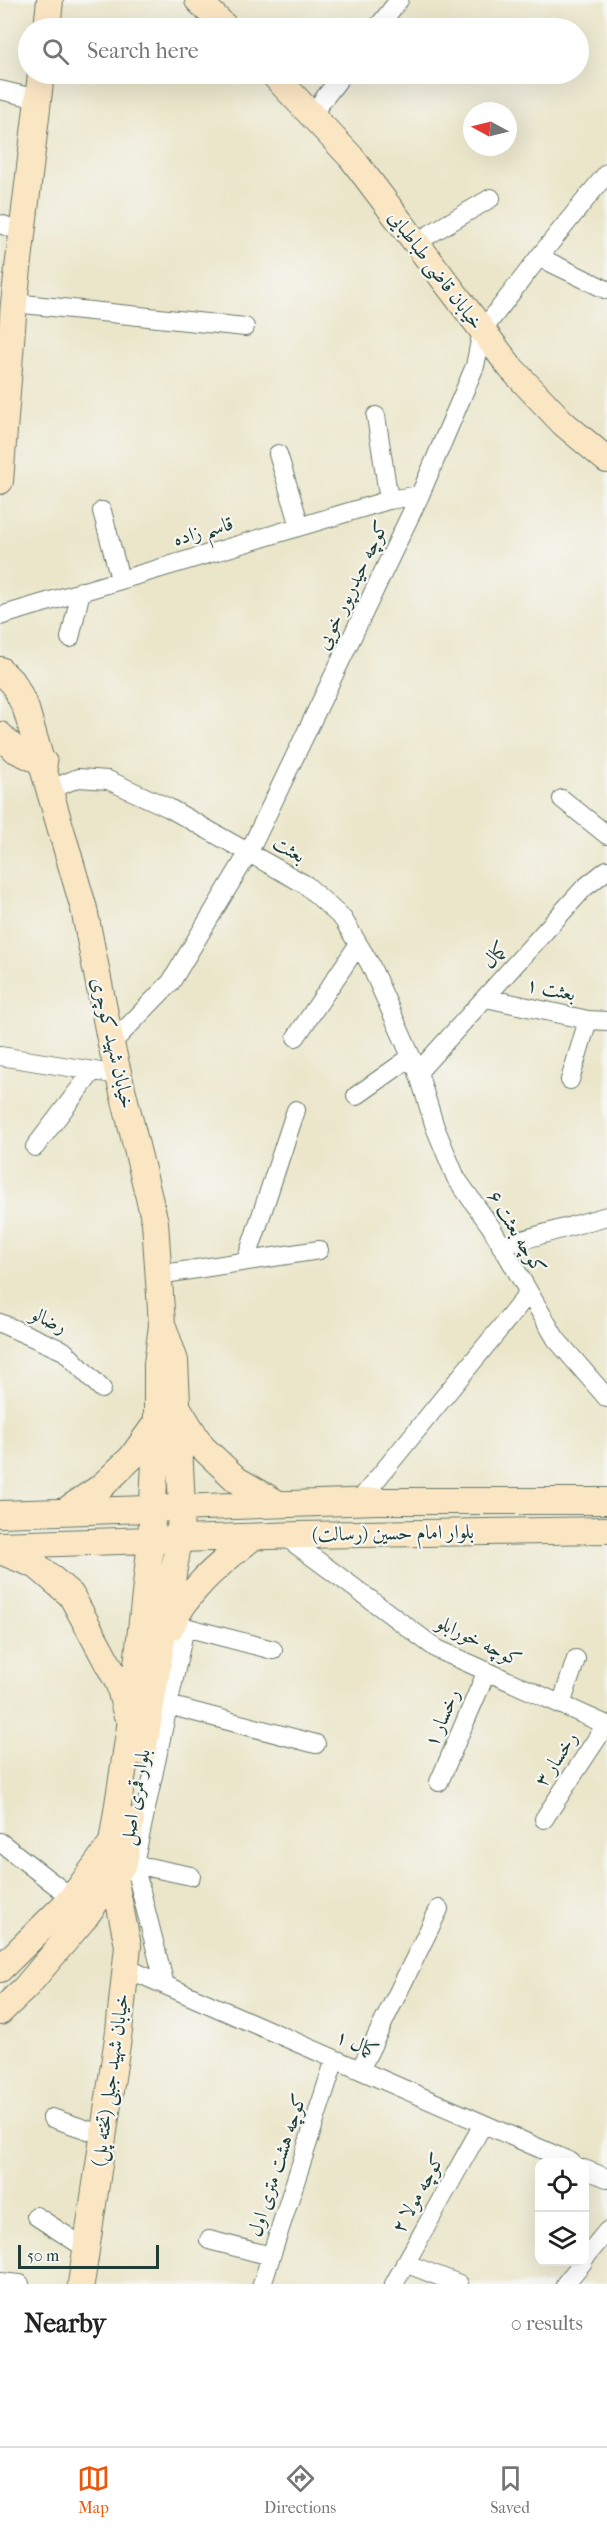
<!DOCTYPE html>
<html lang="en">
<head>
<meta charset="utf-8">
<style>
  :root { --surface:#fff; --page:#f2f2f2; --text:#222; --muted:#767676; --line:#e0e0e0; --accent:#ea580c }
  body { margin:0; font-family:"IM FELL French Canon",Amiri,serif; background:var(--page); color:var(--text) }
  .controls { position:absolute; right:18px; bottom:18px; display:grid; overflow:hidden; border-radius:12px; box-shadow:0 6px 24px #0002 }
  .controls button { width:54px; height:54px; display:grid; place-items:center; padding:0; border:0; border-bottom:2px solid var(--line); background:var(--surface); color:var(--text); font:30px sans-serif }
  .compass { position:absolute; left:463px; top:102px; width:54px; height:54px; border-radius:50%; background:var(--surface); box-shadow:0 6px 24px #0002; rotate:277deg }
  .scale { position:absolute; left:18px; bottom:15px; width:141px; box-sizing:border-box; padding-left:6px; border:3px solid #1f3d34; border-top:0; font-size:16px; line-height:21px; white-space:nowrap; color:#1f3d34; -webkit-text-stroke:4px #f6f6f2; paint-order:stroke }
  .list { margin:0; padding:0; list-style:none }
  h2 { display:flex; justify-content:space-between; align-items:center; height:78px; margin:0; padding:0 24px; font-size:26px }
  h2 small { font-size:20px; font-weight:400; color:var(--muted) }
  .icon { flex:none; width:33px; height:33px; fill:none; stroke:currentColor; stroke-width:2; stroke-linecap:round; stroke-linejoin:round }
  .map { position:relative; flex:none; width:607px; height:2284px; overflow:hidden }
  .search { position:absolute; background:var(--surface); box-shadow:0 6px 24px #0002; left:18px; right:18px; top:18px; height:66px; display:flex; align-items:center; gap:15px; box-sizing:border-box; padding:0 21px; border-radius:33px; color:var(--muted); font-size:22px }
  .sheet { height:162px; background:var(--surface) }
  nav { display:flex; justify-content:space-around; align-items:center; box-sizing:border-box; height:84px; border-top:2px solid var(--line); background:var(--surface); font-size:16px; color:var(--muted) }
  nav a { display:grid; justify-items:center; gap:3px }
  nav .on { color:var(--accent) }
  .map>svg:first-child { display:block }
  .lines { fill:none; stroke-linecap:round; stroke-linejoin:round }
  .street-casing { stroke:#667868; stroke-width:20 }
  .secondary-casing { stroke:#667868; stroke-width:28 }
  .street { stroke:#fff; stroke-width:18 }
  .secondary { stroke:#fbe6c4; stroke-width:26 }
  .labels { text-anchor:middle; dominant-baseline:central; stroke-width:4.5; stroke-linejoin:round; paint-order:stroke }
  .street-label { font-size:20px; fill:#1f3d34; stroke:#f6f6f2 }
</style>
</head>
<body>
<div class="map">
<svg width="607" height="2284" viewBox="0 0 607 2284">
  <rect width="100%" height="100%" fill="#f6f6f2"/>
  <filter id="ink" filterUnits="userSpaceOnUse"><feTurbulence type="fractalNoise" baseFrequency=".0167" numOctaves="2"/><feDisplacementMap in="SourceGraphic" scale="12" xChannelSelector="R" yChannelSelector="G"/><feConvolveMatrix kernelMatrix="1 2 1 2 8 2 1 2 1" color-interpolation-filters="sRGB"/></filter>
  <filter id="wash" filterUnits="userSpaceOnUse"><feTurbulence type="fractalNoise" baseFrequency=".008" numOctaves="4" result="noise"/><feDisplacementMap in="SourceGraphic" scale="24" xChannelSelector="R" yChannelSelector="G"/><feGaussianBlur stdDeviation="1.35" result="paint"/><feColorMatrix in="noise" values="0 0 0 0 0 0 0 0 0 0 0 0 0 0 0 0 0 1.4 0 .05"/><feComposite in="paint" operator="in"/></filter>
  <g filter="url(#wash)">
    <rect width="100%" height="100%" fill="#ebe6ca"/>
  </g>
  <g filter="url(#ink)">
    <g class="lines">
      <!-- street casing -->
      <g class="street-casing">
        <path id="street" d="M377 28 399 0
          M0 90 38 99
          M312 114 343 74
          M0 224 23 232
          M415 243 491 198
          M539 257 607 290
          M14 303 245 327
          M376 416 389 500
          M278 454 300 526
          M102 511 120 579
          M0 616 389 500 420 495
          M70 638 81 591
          M49 790 78 778 108 780 169 808 306 885 343 919 370 964 418 1072 435 1127 456 1178 491 1227 556 1339 607 1398
          M562 799 607 835
          M486 998 588 1020 607 1021
          M296 1037 358 945
          M111 1044 171 982 249 852 420 495 475 366 482 331 539 257 607 173
          M0 1056 119 1075
          M418 1072 584 888 607 870
          M570 1080 588 1020
          M356 1096 411 1057
          M35 1147 93 1071
          M501 1246 607 1216
          M246 1261 296 1110
          M158 1275 319 1250
          M0 1323 64 1351 102 1389
          M359 1501 528 1294
          M283 1535 437 1649 607 1725
          M168 1705 316 1744
          M561 1705 576 1659
          M439 1782 487 1671
          M544 1819 606 1725
          M0 1842 72 1898
          M134 1864 191 1876
          M126 1968 571 2162
          M165 1985 134 1864 185 1627 273 1650
          M360 2070 439 1909
          M52 2118 103 2135
          M584 2169 607 2178
          M36 2216 87 2249
          M209 2240 271 2256
          M584 2259 607 2231
          M405 2263 459 2284
          M0 2282 20 2284
          M262 2284 335 2059
          M394 2284 483 2124
          M565 2284 583 2262"/>
      </g>
      <!-- secondary casing -->
      <g class="secondary-casing">
        <path id="secondary" d="M198 0 226 28
          M47 28 50 0
          M273 74 351 157 511 368 563 423 607 460
          M0 481 14 303 41 74
          M0 670 14 684 26 709 84 909 111 1044 155 1222 162 1325 157 1364V1422L151 1541 130 1727 112 1843 72 1898 0 1969
          M0 735 14 749 44 763
          M178 1408 202 1447 237 1480 277 1503
          M65 1511 101 1487 132 1457 157 1422
          M0 1514 376 1501H607
          M0 1545 300 1535 607 1530
          M0 1551 37 1566 71 1595 119 1684 126 1713
          M171 1627C187 1589 221 1563 253 1537
          M143 1752 179 1539 182 1507 175 1361 164 1329
          M0 2012 26 1987 85 1917 124 1863 131 1821
          M81 2284 119 2031 128 1946 114 1877"/>
      </g>
      <!-- street -->
      <use href="#street" class="street"/>
      <!-- secondary -->
      <use href="#secondary" class="secondary"/>
    </g>
  </g>
  <g class="labels">
    <!-- street labels -->
    <g class="street-label">
      <text transform="translate(436 270) rotate(53)">خیابان قاضی طباطبایی</text>
      <text transform="translate(203 531) rotate(-16)">قاسم زاده</text>
      <text transform="translate(352 585) rotate(-64)">کوچه حیدرپور خویی</text>
      <text transform="translate(289 849) rotate(30)">بعثت</text>
      <text transform="translate(495 955) rotate(-48)">کمال</text>
      <text transform="translate(551 989) rotate(12)">بعثت ۱</text>
      <text transform="translate(113 1043) rotate(77)">خیابان شهید کوچری</text>
      <text transform="translate(517 1232) rotate(59)">کوچه بعثت ۶</text>
      <text transform="translate(49 1320) rotate(25)">رضالو</text>
      <text transform="translate(393 1533) rotate(-1)">بلوار امام حسین (رسالت)</text>
      <text transform="translate(479 1641) rotate(26)">کوچه خورابلو</text>
      <text transform="translate(442 1718) rotate(-67)">رخسار ۱</text>
      <text transform="translate(556 1759) rotate(-57)">رخسار ۳</text>
      <text transform="translate(135 1797) rotate(-80)">بلوار قمری اصل</text>
      <text transform="translate(357 2044) rotate(24)">کمال ۱</text>
      <text transform="translate(110 2080) rotate(-82)">خیابان شهید جبلی (تخته پل)</text>
      <text transform="translate(277 2165) rotate(-72)">کوچه هشت متری اول</text>
      <text transform="translate(418 2193) rotate(-61)">کوچه مولا ۲</text>
    </g>
  </g>
</svg>
<div class="controls">
<button><svg class="icon" aria-label="locate" viewBox="0 0 24 24"><circle cx="12" cy="12" r="6"/><path d="M12 2v4M12 18v4M2 12h4M18 12h4"/></svg></button>
<button><svg class="icon" aria-label="layers" viewBox="0 0 24 24"><path d="M12 4l9 5-9 5-9-5zM3 14l9 5 9-5"/></svg></button>
</div>
<svg class="compass" viewBox="-18 -18 36 36"><path d="M0-13l5 13h-10z" fill="#e53935"/><path d="M0 13l5-13h-10z" fill="#767676"/></svg>
<div class="scale">50 m</div>
<div class="search"><svg class="icon" aria-label="search" viewBox="0 0 24 24"><circle cx="10" cy="10" r="6"/><path d="M15 15l6 6"/></svg>Search here</div>
</div>
<section class="sheet">
<h2>Nearby<small>0 results</small></h2>
<ul class="list">
</ul>
</section>
<nav>
<a class="on"><svg class="icon" aria-label="map" viewBox="0 0 24 24"><path d="M3 6l6-2 6 2 6-2v14l-6 2-6-2-6 2zM9 4v14M15 6v14"/></svg>Map</a>
<a><svg class="icon" aria-label="directions" viewBox="0 0 24 24"><path d="M12 3l9 9-9 9-9-9zM9 14v-3h6M13 9l2 2-2 2"/></svg>Directions</a>
<a><svg class="icon" aria-label="saved" viewBox="0 0 24 24"><path d="M7 4h10v16l-5-4-5 4z"/></svg>Saved</a>
</nav>
</body>
</html>
